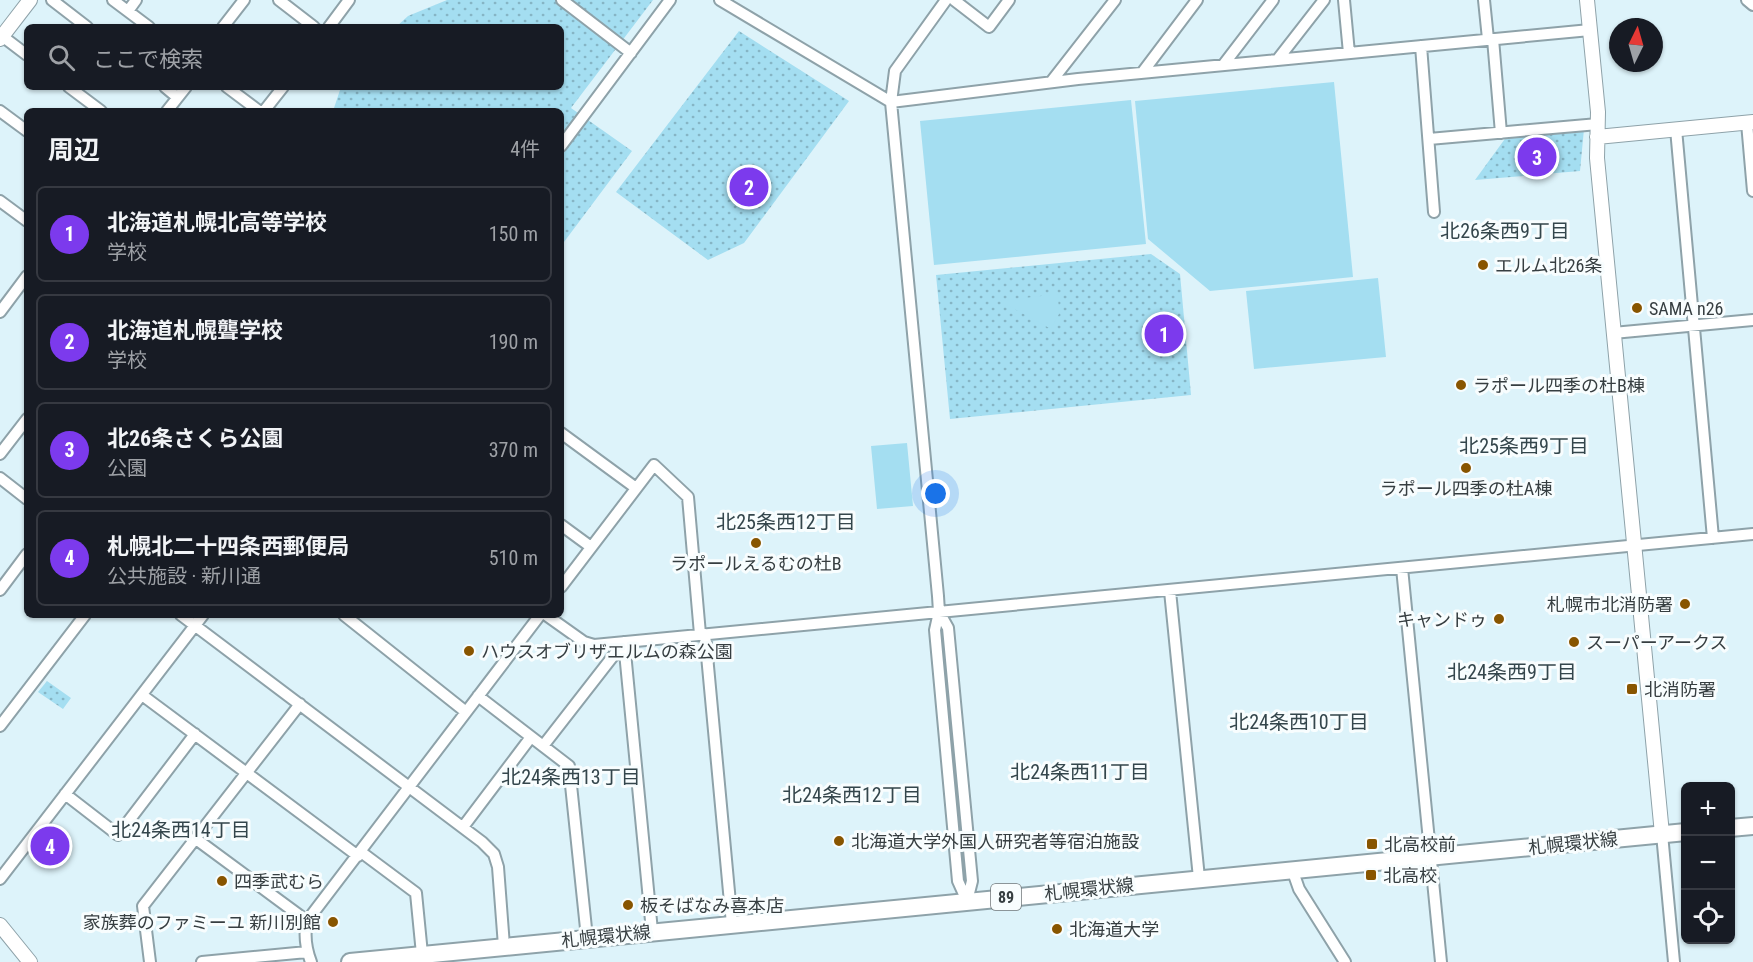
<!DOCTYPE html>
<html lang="ja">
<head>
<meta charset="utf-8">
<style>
  :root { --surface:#171b24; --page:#242831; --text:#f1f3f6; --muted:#9ea1a6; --line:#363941; --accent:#7c3aed }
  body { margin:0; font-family:"Roboto Condensed","Noto Sans JP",sans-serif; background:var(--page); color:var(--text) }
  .controls { position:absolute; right:18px; bottom:18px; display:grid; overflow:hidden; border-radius:9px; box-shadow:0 2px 4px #0004 }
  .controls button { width:54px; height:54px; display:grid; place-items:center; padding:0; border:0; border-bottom:2px solid var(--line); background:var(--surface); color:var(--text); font:30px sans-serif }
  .compass { position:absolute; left:1609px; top:18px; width:54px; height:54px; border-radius:50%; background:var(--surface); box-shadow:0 2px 4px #0004; rotate:5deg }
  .you { position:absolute; left:936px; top:494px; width:21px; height:21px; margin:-15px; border:4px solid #fff; border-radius:50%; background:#1a73e8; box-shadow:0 0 0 9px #1a73e833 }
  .badge { display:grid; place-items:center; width:39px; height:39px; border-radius:50%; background:var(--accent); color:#fff; font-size:20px; font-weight:700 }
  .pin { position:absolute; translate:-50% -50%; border:3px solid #fff; box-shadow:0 2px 6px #0006 }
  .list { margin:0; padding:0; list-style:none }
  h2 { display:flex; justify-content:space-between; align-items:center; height:78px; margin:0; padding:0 24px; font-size:26px }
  h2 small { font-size:20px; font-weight:400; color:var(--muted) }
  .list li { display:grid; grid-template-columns:39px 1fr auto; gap:18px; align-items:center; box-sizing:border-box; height:96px; margin:0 12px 12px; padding:0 12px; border:2px solid var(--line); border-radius:9px }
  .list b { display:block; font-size:22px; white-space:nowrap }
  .list p { margin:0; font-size:20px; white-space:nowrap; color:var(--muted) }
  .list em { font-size:20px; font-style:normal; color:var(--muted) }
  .icon { flex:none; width:33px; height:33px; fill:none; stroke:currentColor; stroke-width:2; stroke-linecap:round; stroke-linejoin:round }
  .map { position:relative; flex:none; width:1753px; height:962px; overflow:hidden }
  .search { position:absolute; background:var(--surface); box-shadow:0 2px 4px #0004; left:24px; top:24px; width:540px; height:66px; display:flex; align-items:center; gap:15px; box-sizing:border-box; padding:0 21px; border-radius:9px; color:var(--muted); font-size:22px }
  .panel { position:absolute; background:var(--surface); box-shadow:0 2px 4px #0004; left:24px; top:108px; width:540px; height:510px; border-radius:9px }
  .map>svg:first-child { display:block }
  .green { fill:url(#green-dots) }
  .pitch { fill:#a4def1 }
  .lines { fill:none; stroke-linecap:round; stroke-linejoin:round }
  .minor-casing { stroke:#8ea2a9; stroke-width:14 }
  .tertiary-casing { stroke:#8ea2a9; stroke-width:16 }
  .primary-casing { stroke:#8ea2a9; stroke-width:20 }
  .minor { stroke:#fff; stroke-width:10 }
  .tertiary { stroke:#fff; stroke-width:14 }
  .primary { stroke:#fff; stroke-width:16 }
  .poi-dot { fill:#850; stroke:#f8fdfe; stroke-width:2 }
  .labels { text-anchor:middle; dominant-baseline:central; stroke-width:6; stroke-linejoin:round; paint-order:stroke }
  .shield { fill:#f8fdfe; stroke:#70777a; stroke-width:1.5 }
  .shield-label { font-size:16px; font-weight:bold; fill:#363e41 }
  .poi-label { font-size:18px; fill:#363e41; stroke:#f8fdfe; text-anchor:start }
  .street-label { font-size:18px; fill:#363e41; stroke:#f8fdfe }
  .neighbourhood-label { font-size:20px; fill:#34464c; stroke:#f8fdfe }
</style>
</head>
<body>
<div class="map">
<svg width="1753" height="962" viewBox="0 0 1753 962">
  <defs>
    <pattern id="green-dots" width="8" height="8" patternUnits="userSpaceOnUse" patternTransform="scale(1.5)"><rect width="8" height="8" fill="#a4def1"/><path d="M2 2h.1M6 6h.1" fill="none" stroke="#86b5c5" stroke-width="1.8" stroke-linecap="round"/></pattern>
  </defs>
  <rect width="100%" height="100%" fill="#ddf3fa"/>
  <!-- green -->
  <path class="green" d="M447 0H653L571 108 632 151 561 246V111H333L341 87H561V27H396L408 16Z
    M739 31 849 101 744 243 708 260 616 192Z
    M1584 129 1580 171 1475 180 1507 136Z
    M1151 254 1180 274 1191 395 950 419 936 275Z
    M47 681 71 698 63 709 38 692Z"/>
  <!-- pitch -->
  <path class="pitch" d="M1334 82 1353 277 1210 291 1148 239 1135 101Z
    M1131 100 1146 244 934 265 920 121Z
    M1378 278 1386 357 1254 369 1246 291Z
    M1058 294 1059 314 1051 329 1000 301Z
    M907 443 913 506 877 509 871 446Z"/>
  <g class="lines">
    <!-- minor casing -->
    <g class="minor-casing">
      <path id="minor" d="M52 0 87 27
        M113 0 149 27
        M279 0 314 27
        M562 0 631 53
        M720 0 891 102 938 596 939 612 935 630 958 881 967 901
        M946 0 895 71 891 102 1078 79 1590 30
        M954 0 989 27 1009 0
        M1344 0 1349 53
        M1484 0 1488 39
        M1747 0 1753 5
        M128 11 136 0
        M223 27 244 0
        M329 27 349 0
        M2 36 27 55
        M1493 39 1501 133
        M1421 46 1434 212
        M1278 59 1324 0
        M1224 64 1273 0
        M1142 73 1197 0
        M1051 82 1115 0
        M69 87 101 111
        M165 87 177 97
        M227 87 259 111
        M0 111 27 131
        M167 111 186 87
        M264 111 283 87
        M1747 123 1753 191
        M1676 129 1713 538
        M1429 139 1598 124
        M561 146 670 0
        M0 201 27 221
        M0 312 27 276
        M1613 333 1753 320
        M561 433 636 488
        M0 454 27 419
        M0 478 27 499
        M561 525 591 547
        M1402 568 1441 962
        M561 587 654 465 688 497 700 634
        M0 590 27 554
        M1170 591 1199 878
        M939 612 948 628 972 881 967 901
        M181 615 482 842 494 854 498 867 504 946
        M344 615 466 712
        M546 615 584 642 594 645 1753 534
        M705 634 732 924
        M624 642 652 931
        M142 695 358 856
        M478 696 569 766 587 938
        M0 726 85 615
        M543 746 624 642
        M65 794 118 835 195 734
        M463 827 531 737
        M1662 834 1674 962
        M196 839 307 921
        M361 852 416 893 422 954
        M1292 869 1299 889 1345 962
        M0 879 203 615
        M150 962 143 906 300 704
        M202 962 307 952
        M311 962C306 949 304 935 307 921L540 615"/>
    </g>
    <!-- tertiary casing -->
    <g class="tertiary-casing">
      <path id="tertiary" d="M1587 0 1598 112 1597 158 1662 834
        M0 39 30 0
        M1597 137 1753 122
        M0 925 30 962"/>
    </g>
    <!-- primary casing -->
    <g class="primary-casing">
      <path id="primary" d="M1730 828 1753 826
        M350 962 1686 832"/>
    </g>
    <!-- minor -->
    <use href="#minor" class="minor"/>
    <!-- tertiary -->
    <use href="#tertiary" class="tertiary"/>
    <!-- primary -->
    <use href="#primary" class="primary"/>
  </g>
  <!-- markers -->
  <g class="poi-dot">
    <circle cx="1483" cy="265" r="6"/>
    <circle cx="1637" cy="308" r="6"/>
    <circle cx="1461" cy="385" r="6"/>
    <circle cx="1466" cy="468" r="6"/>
    <circle cx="756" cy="543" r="6"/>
    <circle cx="1685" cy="604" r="6"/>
    <circle cx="1499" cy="619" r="6"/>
    <circle cx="1574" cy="642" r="6"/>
    <circle cx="469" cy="651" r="6"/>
    <rect x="1626" y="683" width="12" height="12" rx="3"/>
    <circle cx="839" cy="841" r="6"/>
    <rect x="1366" y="838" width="12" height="12" rx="3"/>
    <rect x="1365" y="869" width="12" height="12" rx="3"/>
    <circle cx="222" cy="881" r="6"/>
    <circle cx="628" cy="905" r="6"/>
    <circle cx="333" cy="922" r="6"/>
    <circle cx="1057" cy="929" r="6"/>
  </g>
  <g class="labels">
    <!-- shield labels -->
    <rect class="shield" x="991" y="884" width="30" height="26" rx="4.5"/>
    <g class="shield-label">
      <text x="1006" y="897">89</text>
    </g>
    <!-- poi labels -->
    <g class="poi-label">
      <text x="1495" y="265">エルム北26条</text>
      <text x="1649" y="308">SAMA n26</text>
      <text x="1473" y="385">ラポール四季の杜B棟</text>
      <text x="1466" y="488" text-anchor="middle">ラポール四季の杜A棟</text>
      <text x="756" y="563" text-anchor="middle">ラポールえるむの杜B</text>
      <text x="1673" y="604" text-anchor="end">札幌市北消防署</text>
      <text x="1487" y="619" text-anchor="end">キャンドゥ</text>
      <text x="1586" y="642">スーパーアークス</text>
      <text x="481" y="651">ハウスオブリザエルムの森公園</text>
      <text x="1644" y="689">北消防署</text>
      <text x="851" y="841">北海道大学外国人研究者等宿泊施設</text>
      <text x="1384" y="844">北高校前</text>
      <text x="1383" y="875">北高校</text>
      <text x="234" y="881">四季武むら</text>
      <text x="640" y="905">板そばなみ喜本店</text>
      <text x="321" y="922" text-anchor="end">家族葬のファミーユ 新川別館</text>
      <text x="1069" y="929">北海道大学</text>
    </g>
    <!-- street labels -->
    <g class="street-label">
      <text transform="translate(1573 843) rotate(-6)">札幌環状線</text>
      <text transform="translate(1089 889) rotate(-6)">札幌環状線</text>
      <text transform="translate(606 936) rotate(-6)">札幌環状線</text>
    </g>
    <!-- neighbourhood labels -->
    <g class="neighbourhood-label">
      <text x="1505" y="231">北26条西9丁目</text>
      <text x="1524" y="446">北25条西9丁目</text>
      <text x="786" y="522">北25条西12丁目</text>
      <text x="1512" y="672">北24条西9丁目</text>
      <text x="1299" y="722">北24条西10丁目</text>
      <text x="1080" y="772">北24条西11丁目</text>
      <text x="571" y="777">北24条西13丁目</text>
      <text x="852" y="795">北24条西12丁目</text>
      <text x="181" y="830">北24条西14丁目</text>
    </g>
  </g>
</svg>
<div class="controls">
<button>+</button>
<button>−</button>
<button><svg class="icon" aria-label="locate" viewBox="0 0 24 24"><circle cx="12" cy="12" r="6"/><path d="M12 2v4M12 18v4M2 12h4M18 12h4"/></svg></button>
</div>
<svg class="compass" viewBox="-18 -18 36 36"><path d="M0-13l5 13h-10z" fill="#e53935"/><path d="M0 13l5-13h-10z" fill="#9ea1a6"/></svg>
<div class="you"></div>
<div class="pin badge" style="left:1164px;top:334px">1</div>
<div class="pin badge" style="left:749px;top:187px">2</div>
<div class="pin badge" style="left:1537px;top:157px">3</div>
<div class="pin badge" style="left:50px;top:846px">4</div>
<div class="search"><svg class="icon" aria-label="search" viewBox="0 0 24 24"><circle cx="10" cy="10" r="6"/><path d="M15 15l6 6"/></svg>ここで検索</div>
<section class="panel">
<h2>周辺<small>4件</small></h2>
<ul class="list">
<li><span class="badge">1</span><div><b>北海道札幌北高等学校</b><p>学校</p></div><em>150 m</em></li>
<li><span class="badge">2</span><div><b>北海道札幌聾学校</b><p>学校</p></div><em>190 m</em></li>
<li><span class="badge">3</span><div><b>北26条さくら公園</b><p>公園</p></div><em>370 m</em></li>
<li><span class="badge">4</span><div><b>札幌北二十四条西郵便局</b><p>公共施設 · 新川通</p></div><em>510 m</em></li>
</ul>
</section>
</div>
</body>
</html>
